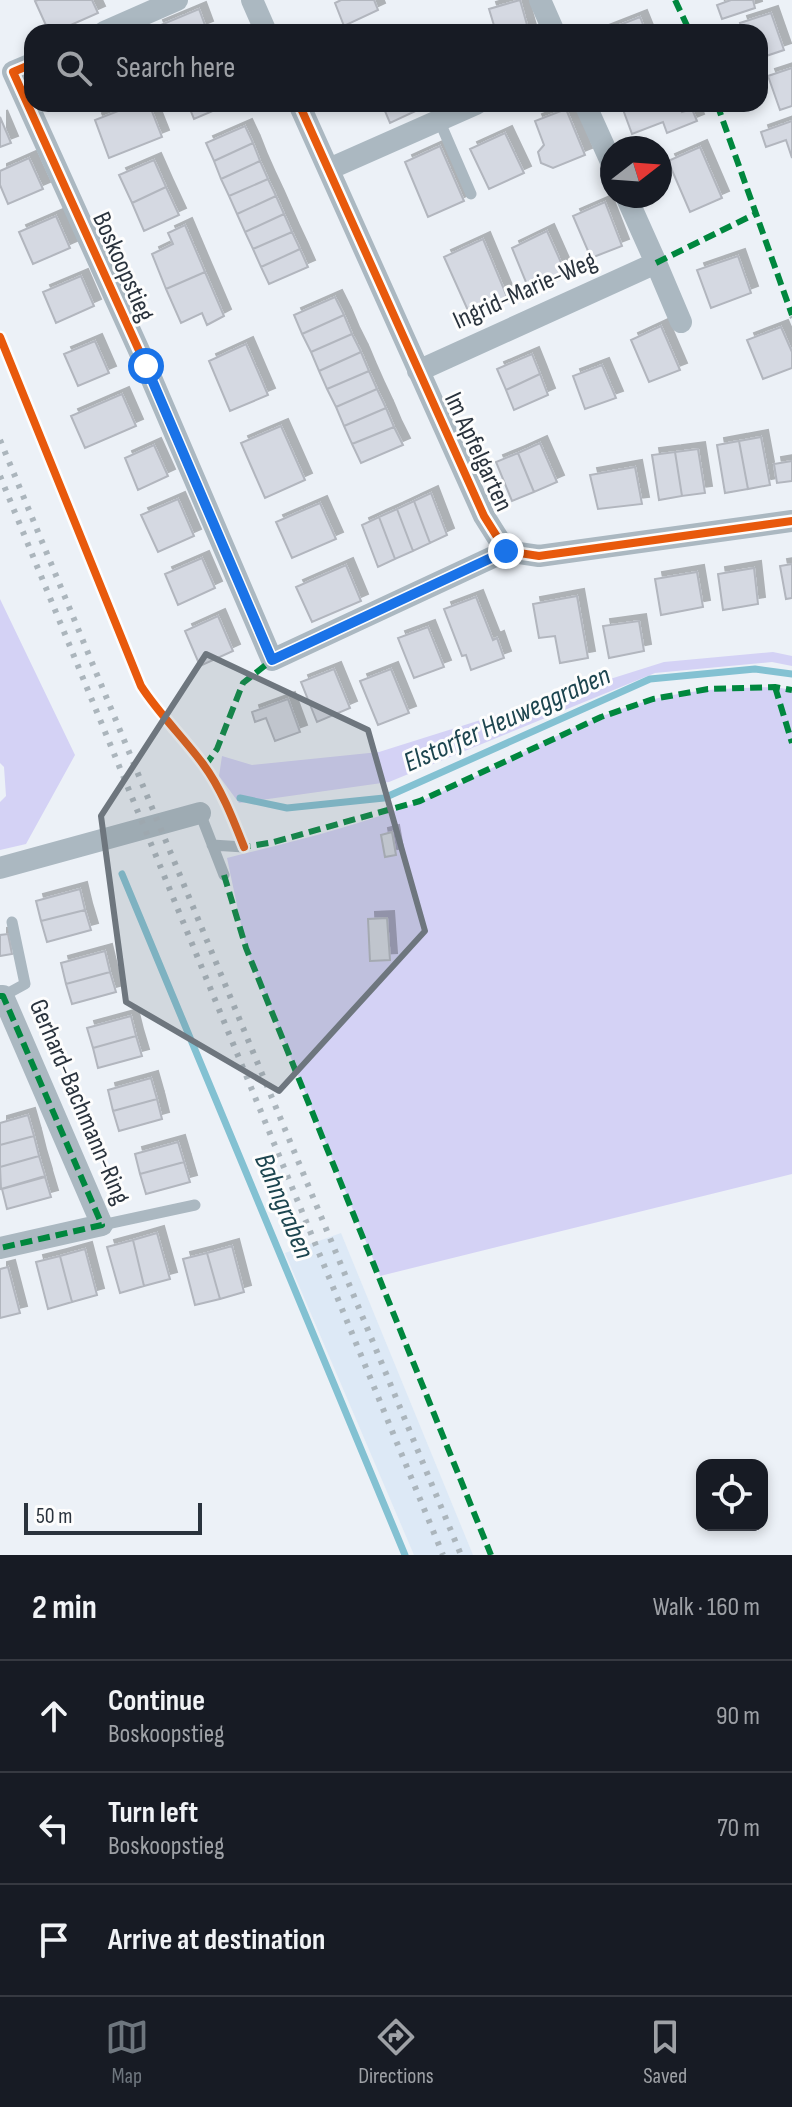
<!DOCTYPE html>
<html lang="en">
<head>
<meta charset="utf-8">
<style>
  :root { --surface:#171b24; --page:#20242c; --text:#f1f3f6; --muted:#9ea1a6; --line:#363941; --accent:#6e767e }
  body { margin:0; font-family:"Sofia Sans Condensed",sans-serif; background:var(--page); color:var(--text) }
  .controls { position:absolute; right:24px; bottom:24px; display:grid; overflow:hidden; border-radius:16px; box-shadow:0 4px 12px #0003 }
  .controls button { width:72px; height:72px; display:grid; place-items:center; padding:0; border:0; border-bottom:2px solid var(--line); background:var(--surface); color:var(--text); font:40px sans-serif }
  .compass { position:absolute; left:600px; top:136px; width:72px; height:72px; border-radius:50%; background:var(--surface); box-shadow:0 4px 12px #0003; rotate:73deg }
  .scale { position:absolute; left:24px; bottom:20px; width:178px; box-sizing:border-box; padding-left:8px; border:4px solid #2a333d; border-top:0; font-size:22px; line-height:28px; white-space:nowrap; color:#2a333d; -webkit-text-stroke:6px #fdfdfd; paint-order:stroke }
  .stop { position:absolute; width:24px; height:24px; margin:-18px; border:6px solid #1a73e8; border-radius:50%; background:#fff }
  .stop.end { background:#1a73e8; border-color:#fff; box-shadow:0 2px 8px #0008 }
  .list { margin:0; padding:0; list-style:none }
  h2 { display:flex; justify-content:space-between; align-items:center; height:104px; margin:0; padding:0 32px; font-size:34px }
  h2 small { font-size:26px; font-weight:400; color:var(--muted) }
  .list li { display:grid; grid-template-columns:52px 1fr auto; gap:24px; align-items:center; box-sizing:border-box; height:112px; padding:0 32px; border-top:2px solid var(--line) }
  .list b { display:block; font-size:30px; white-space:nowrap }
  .list p { margin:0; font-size:26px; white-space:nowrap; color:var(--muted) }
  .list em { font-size:26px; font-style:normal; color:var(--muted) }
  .icon { flex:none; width:44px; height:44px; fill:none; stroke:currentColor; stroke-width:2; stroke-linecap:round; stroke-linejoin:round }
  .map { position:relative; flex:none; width:792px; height:1555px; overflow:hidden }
  .search { position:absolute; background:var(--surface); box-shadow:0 4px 12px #0003; left:24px; right:24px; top:24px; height:88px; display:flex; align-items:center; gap:20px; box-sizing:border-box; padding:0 28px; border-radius:24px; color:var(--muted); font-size:30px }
  .sheet { height:440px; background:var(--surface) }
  nav { display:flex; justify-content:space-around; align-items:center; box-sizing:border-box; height:112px; border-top:2px solid var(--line); background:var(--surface); font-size:22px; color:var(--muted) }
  nav a { display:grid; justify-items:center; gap:4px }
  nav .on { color:var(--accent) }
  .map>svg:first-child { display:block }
  .built { fill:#dde9f6 }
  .green { fill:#d4d2f5 }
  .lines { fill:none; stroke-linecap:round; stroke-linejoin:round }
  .stream { stroke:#83c1d2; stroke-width:7 }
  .building { fill:#d5d9e2; stroke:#b2b6be; stroke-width:2; filter:url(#shadow) }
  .path { stroke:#abb5bc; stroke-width:4; stroke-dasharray:6 4; stroke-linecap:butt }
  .lane { stroke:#abb8c1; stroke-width:11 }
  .street { stroke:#abb8c1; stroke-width:22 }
  .rail { stroke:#abb5bc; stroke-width:6; stroke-dasharray:4 8; stroke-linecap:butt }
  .quiet { stroke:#00873e; stroke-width:6; stroke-dasharray:12 6; stroke-linecap:butt }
  .cycleway-casing { stroke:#fdfdfd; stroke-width:13 }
  .cycleway { stroke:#e8590c; stroke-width:8 }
  .route { stroke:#1a73e8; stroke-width:10 }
  .marked { fill:#6e767e; fill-opacity:0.2; stroke:#6e767e; stroke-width:6; stroke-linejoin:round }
  .labels { text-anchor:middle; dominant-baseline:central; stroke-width:6; stroke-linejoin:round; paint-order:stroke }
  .street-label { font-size:26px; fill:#2a333d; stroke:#fdfdfd }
  .water-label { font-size:28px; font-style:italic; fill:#1d454f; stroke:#fdfdfd }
</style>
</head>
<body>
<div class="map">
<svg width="792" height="1555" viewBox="0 0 792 1555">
  <defs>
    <filter id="shadow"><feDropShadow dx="7" dy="-7" stdDeviation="0" flood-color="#0004"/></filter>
  </defs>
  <rect width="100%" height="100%" fill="#ecf1f7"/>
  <!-- built -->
  <path class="built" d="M341 1233 473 1555H414L285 1253Z"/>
  <!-- green -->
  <path class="green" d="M0 599 75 755 26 844 0 850V802L6 796 4 767 0 763Z
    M773 652 792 656V666L772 662 655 673 389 782 239 803 219 776 222 756 252 765 379 752 664 662Z
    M775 687 792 690V1174L380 1276 246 948 227 858C292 842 358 826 420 801 498 770 572 720 654 699 694 689 734 688 775 687Z"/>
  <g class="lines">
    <!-- stream -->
    <path class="stream" d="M240 798 287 808 384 798 650 679 755 669 792 674
      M122 874 405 1555"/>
  </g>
  <!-- building -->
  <path class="building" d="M38 0H92L98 13 55 32H49L35 1Z
    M341 0H374L378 10 344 26 335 3Z
    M520 0 529 32H496L489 9Z
    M731 0H753L755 8 722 19 717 5Z
    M199 9 206 28 196 32H158L156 27Z
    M771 13 784 50 760 58V32H743L740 23Z
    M640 17 646 32H602Z
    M792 68V106L780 110 768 76Z
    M136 104H149L162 137 109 158 95 120Z
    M188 104H229L194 119Z
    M382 104H420L422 108 390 123Z
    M621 104H679L682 112 692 109 697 121 667 133 663 122 632 134Z
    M566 109 585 155 553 168 541 163 538 152 544 145 535 121Z
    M0 117 11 143 0 147Z
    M792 121V158L786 140 766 147 761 132Z
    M245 126 253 143 214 161 206 143Z
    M505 133 524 173 489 189 470 149Z
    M253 143 260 161 221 179 214 161Z
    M440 146 464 201 428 217 405 162Z
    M700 147 722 198 690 212 668 161Z
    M29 158 43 189 8 204 0 185V171Z
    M154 160 166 187 132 203 119 175Z
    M260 161 268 179 229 196 221 179Z
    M268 179 276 196 237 214 229 196Z
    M166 187 179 215 144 231 132 203Z
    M276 196 284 214 245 232 237 214Z
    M605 202 622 246 591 258 573 216Z
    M284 214 292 232 253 249 245 232Z
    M56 216 70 248 33 264 19 232Z
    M185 225 205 272 166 289 152 254 173 244 168 233Z
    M547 231 567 276 530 292 512 248Z
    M292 232 300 249 261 267 253 249Z
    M483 239 508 299 470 315 444 257Z
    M300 249 308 267 269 284 261 267Z
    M738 256 751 293 711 308 697 270Z
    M205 272 224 316 207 325 202 313 181 323 166 289Z
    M81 276 94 306 56 323 43 292Z
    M335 297 344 315 302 334 294 315Z
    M344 315 352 334 311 352 302 334Z
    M661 326 680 370 649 382 631 340Z
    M781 327 792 352V368L763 379 747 340Z
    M352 334 361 352 319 371 311 352Z
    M95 341 109 373 78 386 64 354Z
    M246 344 268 395 230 411 209 361Z
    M361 352 369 371 327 389 319 371Z
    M532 354 540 374 506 390 497 369Z
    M602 365 616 398 585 409 573 376Z
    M369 371 377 389 336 407 327 389Z
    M540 374 548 395 514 410 506 390Z
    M377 389 386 408 344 426 336 407Z
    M122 394 136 426 85 448 71 416Z
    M386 408 394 427 352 444 344 426Z
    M281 426 305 480 265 498 241 443Z
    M394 427 403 445 361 463 352 444Z
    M761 437 770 485 748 489 739 441Z
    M739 441 748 489 725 493 717 445Z
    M540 443 557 482 534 492 518 453Z
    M154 445 168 476 138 490 125 458Z
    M698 449 705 493 682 496 675 452Z
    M675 452 682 496 659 500 652 455Z
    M518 453 534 492 512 501 496 462Z
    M792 461V481L777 483 774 464Z
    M635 467 642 504 598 509 590 475Z
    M431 493 447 535 430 543 414 501Z
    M178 499 194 536 158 552 141 515Z
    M414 501 430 543 413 551 397 509Z
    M320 503 336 539 292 558 276 522Z
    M397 509 413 551 395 559 379 517Z
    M379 517 395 559 378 567 362 525Z
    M202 558 215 588 178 605 165 574Z
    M792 564V598L786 599 780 566Z
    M346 565 361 601 312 622 296 587Z
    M754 568 758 604 723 610 718 574Z
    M697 572 703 607 661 615 655 579Z
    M577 596 588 658 560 663 555 636 539 638 533 604Z
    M476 597 493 640 497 638 504 658 471 670 466 655 462 656 444 609Z
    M218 616 233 651 200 666 185 631Z
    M639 621 644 651 609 658 603 626Z
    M428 627 444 667 414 678 398 638Z
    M334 669 350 708 317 722 301 682Z
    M391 669 409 713 378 725 360 681Z
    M288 699 300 732 275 741 266 718 255 722 252 712Z
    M392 832 396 855 385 857 381 835Z
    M80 889 85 910 41 921 36 901Z
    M85 910 91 930 47 942 41 921Z
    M387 918 390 960 370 961 368 919Z
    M8 934 12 954 0 956V935Z
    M105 951 110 972 66 984 61 963Z
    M110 972 116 992 72 1004 66 984Z
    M131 1016 136 1036 93 1048 87 1028Z
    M136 1036 142 1056 98 1068 93 1048Z
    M151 1078 157 1099 113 1111 108 1090Z
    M157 1099 162 1119 119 1131 113 1111Z
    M28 1115 34 1136 0 1145V1123Z
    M34 1136 39 1156 0 1167V1145Z
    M178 1142 184 1162 140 1174 135 1154Z
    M39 1156 45 1176 1 1189 0 1167Z
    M184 1162 190 1182 146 1194 140 1174Z
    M45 1177 51 1197 7 1209 2 1189Z
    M157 1233 170 1279 144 1286 133 1240Z
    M133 1240 144 1286 120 1293 107 1247Z
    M232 1246 244 1292 220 1299 207 1253Z
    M85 1249 97 1295 72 1302 60 1256Z
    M207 1253 220 1299 195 1305 183 1259Z
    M60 1256 72 1302 48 1309 36 1262Z
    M8 1267 20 1313 0 1318V1269Z"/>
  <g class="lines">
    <!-- path -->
    <path class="path" d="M791 316 792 318"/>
    <!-- lane -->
    <path class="lane" d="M439 120 471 194
      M200 813 224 875
      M212 845 244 847
      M3 996 25 984 12 922
      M102 1225 195 1205"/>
    <!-- street -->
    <path class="street" d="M252 0 266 32
      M540 0 554 32
      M104 32 177 0
      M32 64 13 72 146 366 272 660 506 551
      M299 104 484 516 506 551 539 556 792 521
      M585 104 612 164
      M329 169 476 104
      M656 263 681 322
      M418 371 656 263 626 196
      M0 868 200 813
      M0 996H3L102 1225 0 1248"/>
    <!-- rail -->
    <path class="rail" d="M0 440 461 1555
      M0 476 443 1555"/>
    <!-- quiet -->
    <path class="quiet" d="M675 0 690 32
      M717 104 792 315
      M656 263 757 213
      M775 687 792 743
      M205 766 217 749 243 683 272 660
      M242 842 244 847 274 842 420 801 601 717 653 699 708 689 775 687 792 690
      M224 875 246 948 491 1555
      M0 996H3L102 1225 0 1248"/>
    <!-- cycleway casing -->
    <g class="cycleway-casing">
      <path id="cycleway" d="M32 64 13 72 146 366 272 660 506 551
        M299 104 484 516 506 551 539 556 792 521
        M0 337 141 686C159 714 183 737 203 764 221 788 233 819 244 847"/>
    </g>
    <!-- cycleway -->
    <use href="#cycleway" class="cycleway"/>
  </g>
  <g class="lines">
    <!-- route -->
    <path class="route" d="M146 366 272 660 506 551"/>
  </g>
  <!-- marked area -->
  <path class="marked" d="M206 654 368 730 425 931 279 1091 126 1002 101 816Z"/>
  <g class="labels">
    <!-- street labels -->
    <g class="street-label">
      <text transform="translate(123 267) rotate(66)">Boskoopstieg</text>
      <text transform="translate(525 291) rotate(-24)">Ingrid-Marie-Weg</text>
      <text transform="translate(478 452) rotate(65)">Im Apfelgarten</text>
      <text transform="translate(79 1102) rotate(67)">Gerhard-Bachmann-Ring</text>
    </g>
    <!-- water labels -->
    <g class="water-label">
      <text transform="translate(507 719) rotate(-24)">Elstorfer Heuweggraben</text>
      <text transform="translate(284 1206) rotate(67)">Bahngraben</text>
    </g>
  </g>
</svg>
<div class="controls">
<button><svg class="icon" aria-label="locate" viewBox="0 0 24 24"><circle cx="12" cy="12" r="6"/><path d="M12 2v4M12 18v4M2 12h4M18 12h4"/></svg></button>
</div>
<svg class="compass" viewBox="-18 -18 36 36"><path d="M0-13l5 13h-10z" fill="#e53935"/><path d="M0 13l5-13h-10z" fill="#9ea1a6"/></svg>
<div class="scale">50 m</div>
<div class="stop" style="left:146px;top:366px"></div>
<div class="stop end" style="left:506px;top:551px"></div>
<div class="search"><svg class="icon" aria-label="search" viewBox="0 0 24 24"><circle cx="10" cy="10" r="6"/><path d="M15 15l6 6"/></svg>Search here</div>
</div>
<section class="sheet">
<h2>2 min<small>Walk · 160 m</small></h2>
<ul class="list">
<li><svg class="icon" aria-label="ahead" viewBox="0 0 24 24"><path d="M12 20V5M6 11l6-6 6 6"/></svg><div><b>Continue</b><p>Boskoopstieg</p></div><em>90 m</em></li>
<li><svg class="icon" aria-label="left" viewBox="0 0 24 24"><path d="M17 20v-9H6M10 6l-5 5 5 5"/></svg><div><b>Turn left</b><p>Boskoopstieg</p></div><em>70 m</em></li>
<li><svg class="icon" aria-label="arrive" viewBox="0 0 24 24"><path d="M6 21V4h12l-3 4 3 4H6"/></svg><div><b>Arrive at destination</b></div></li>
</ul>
</section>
<nav>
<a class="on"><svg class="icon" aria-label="map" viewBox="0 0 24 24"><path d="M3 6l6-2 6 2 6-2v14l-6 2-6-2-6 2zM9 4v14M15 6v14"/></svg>Map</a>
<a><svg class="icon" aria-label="directions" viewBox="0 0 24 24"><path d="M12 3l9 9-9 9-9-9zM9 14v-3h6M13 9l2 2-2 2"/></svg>Directions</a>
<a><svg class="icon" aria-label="saved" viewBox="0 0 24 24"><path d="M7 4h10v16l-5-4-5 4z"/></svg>Saved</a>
</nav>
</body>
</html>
